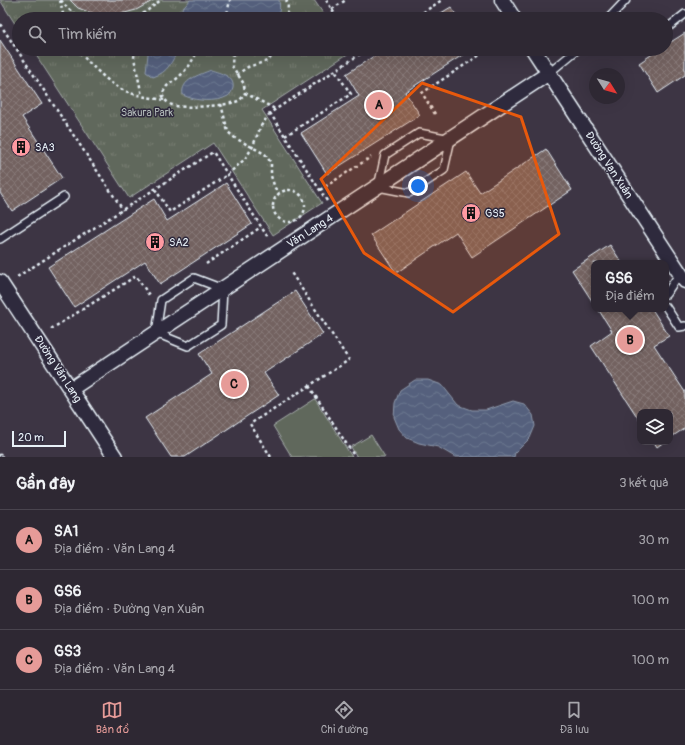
<!DOCTYPE html>
<html lang="vi">
<head>
<meta charset="utf-8">
<style>
  :root { --surface:#2e2833; --page:#36303b; --text:#f1f3f6; --muted:#a7a6ac; --line:#49444e; --accent:#e69b98 }
  body { margin:0; font-family:Pangolin,sans-serif; background:var(--page); color:var(--text) }
  .controls { position:absolute; right:12px; bottom:12px; display:grid; overflow:hidden; border-radius:8px; box-shadow:0 4px 16px #0002 }
  .controls button { width:36px; height:36px; display:grid; place-items:center; padding:0; border:0; border-bottom:1px solid var(--line); background:var(--surface); color:var(--text); font:20px sans-serif }
  .compass { position:absolute; left:589px; top:68px; width:36px; height:36px; border-radius:50%; background:var(--surface); box-shadow:0 4px 16px #0002; rotate:127deg }
  .scale { position:absolute; left:12px; bottom:10px; width:54px; box-sizing:border-box; padding-left:4px; border:2px solid #e8f1f8; border-top:0; font-size:11px; line-height:14px; white-space:nowrap; color:#e8f1f8; -webkit-text-stroke:3px #2f2a3d; paint-order:stroke }
  .you { position:absolute; left:418px; top:186px; width:14px; height:14px; margin:-10px; border:3px solid #fff; border-radius:50%; background:#1a73e8; box-shadow:0 0 0 6px #1a73e833 }
  .badge { display:grid; place-items:center; width:26px; height:26px; border-radius:50%; background:var(--accent); color:#111; font-size:13px; font-weight:700 }
  .pin { position:absolute; translate:-50% -50%; border:2px solid #fff; box-shadow:0 1px 4px #0006 }
  .popup { position:absolute; left:591px; top:260px; width:78px; height:52px; box-sizing:border-box; display:grid; place-content:center; border-radius:8px; background:var(--surface); filter:drop-shadow(0 1px 3px #0005); font-size:13px; white-space:nowrap; color:var(--muted) }
  .popup b { font-size:15px; color:var(--text) }
  .popup::after { content:''; position:absolute; left:50%; top:100%; margin-left:-8px; border:8px solid transparent; border-top-color:var(--surface) }
  .list { margin:0; padding:0; list-style:none }
  h2 { display:flex; justify-content:space-between; align-items:center; height:52px; margin:0; padding:0 16px; font-size:17px }
  h2 small { font-size:13px; font-weight:400; color:var(--muted) }
  .list li { display:grid; grid-template-columns:26px 1fr auto; gap:12px; align-items:center; box-sizing:border-box; height:60px; padding:0 16px; border-top:1px solid var(--line) }
  .list b { display:block; font-size:15px; white-space:nowrap }
  .list p { margin:0; font-size:13px; white-space:nowrap; color:var(--muted) }
  .list em { font-size:13px; font-style:normal; color:var(--muted) }
  .icon { flex:none; width:22px; height:22px; fill:none; stroke:currentColor; stroke-width:2; stroke-linecap:round; stroke-linejoin:round }
  .map { position:relative; flex:none; width:685px; height:457px; overflow:hidden }
  .search { position:absolute; background:var(--surface); box-shadow:0 4px 16px #0002; left:12px; right:12px; top:12px; height:44px; display:flex; align-items:center; gap:10px; box-sizing:border-box; padding:0 14px; border-radius:22px; color:var(--muted); font-size:15px }
  .sheet { height:232px; background:var(--surface) }
  nav { display:flex; justify-content:space-around; align-items:center; box-sizing:border-box; height:56px; border-top:1px solid var(--line); background:var(--surface); font-size:11px; color:var(--muted) }
  nav a { display:grid; justify-items:center; gap:2px }
  nav .on { color:var(--accent) }
  .map>svg:first-child { display:block }
  .grass { fill:#61685b; stroke:#a4acaa }
  .park { fill:url(#park-tufts); stroke:#a4acaa }
  .water { fill:url(#water-waves); stroke:#8f9bae }
  .building { fill:url(#building-cross-hatch); stroke:#e8f1f8 }
  .lines { fill:none; stroke-linecap:round; stroke-linejoin:round }
  .service-casing { stroke:#e8f1f8; stroke-width:10 }
  .minor-casing { stroke:#e8f1f8; stroke-width:17 }
  .path { stroke:#e8f1f8; stroke-width:2.5; stroke-dasharray:3 3; stroke-linecap:butt }
  .service { stroke:#2f2a3d; stroke-width:7 }
  .minor { stroke:#2f2a3d; stroke-width:14 }
  .rail-casing { stroke:#e8f1f8; stroke-width:4.5 }
  .rail { stroke:#2f2a3d; stroke-width:3; stroke-dasharray:9; stroke-linecap:butt }
  .marked { fill:#e8590c; fill-opacity:0.2; stroke:#e8590c; stroke-width:3; stroke-linejoin:round }
  .labels { text-anchor:middle; dominant-baseline:central; stroke-width:3; stroke-linejoin:round; paint-order:stroke }
  .park-label { font-size:11px; fill:#b2bab9; stroke:#2f2a3d }
  .poi-label { font-size:11px; fill:#e8f1f8; stroke:#2f2a3d; text-anchor:start }
  .street-label { font-size:11px; fill:#e8f1f8; stroke:#2f2a3d }
</style>
</head>
<body>
<div class="map">
<svg width="685" height="457" viewBox="0 0 685 457">
  <defs>
    <pattern id="park-tufts" width="24" height="20" patternUnits="userSpaceOnUse"><rect width="24" height="20" fill="#61685b"/><path d="M3 7l-1-3M5 7V3M7 7l1-3M15 17l-1-3M17 17v-4M19 17l1-3" fill="none" stroke="#787e73"/></pattern>
    <pattern id="water-waves" width="16" height="10" patternUnits="userSpaceOnUse"><rect width="16" height="10" fill="#54617d"/><path d="M0 5q4-4 8 0t8 0" fill="none" stroke="#6d7890"/></pattern>
    <pattern id="building-cross-hatch" width="8" height="8" patternUnits="userSpaceOnUse"><rect width="8" height="8" fill="#736260"/><path d="M0 0l8 8M0 8l8-8" fill="none" stroke="#877978"/></pattern>
  </defs>
  <rect width="100%" height="100%" fill="#3d3544"/>
  <filter id="ink" filterUnits="userSpaceOnUse"><feTurbulence type="fractalNoise" baseFrequency=".025" numOctaves="2"/><feDisplacementMap in="SourceGraphic" scale="8" xChannelSelector="R" yChannelSelector="G"/><feConvolveMatrix kernelMatrix="1 2 1 2 8 2 1 2 1" color-interpolation-filters="sRGB"/></filter>
  <g filter="url(#ink)">
    <!-- grass -->
    <path class="grass" d="M315 399 352 457H292L273 426Z
      M371 435 385 457H357L351 447Z"/>
    <!-- park -->
    <path class="park" d="M0 0H314L327 19H19V30Z
      M32 49H346L349 53 262 110 322 203 273 235 213 143 129 198Z"/>
    <!-- water -->
    <path class="water" d="M190 0H279C280 7 280 13 276 19H227L219 16 207 17 204 19H164C174 15 184 9 190 0Z
      M146 49H179C171 62 169 72 153 77L146 72 148 54Z
      M211 70C220 73 235 76 233 88 232 91 231 94 228 96 216 103 194 101 183 95 180 80 199 75 211 70Z
      M415 380H428L442 385 458 405 472 410H486L513 401 524 404 533 415 535 426 530 438 515 453 514 457H455L438 447 419 443 407 438 399 429 394 417 395 403 400 390Z"/>
    <!-- building -->
    <path class="building" d="M70 0H154L136 10 117 15H97L78 8Z
      M451 7 459 19H431Z
      M685 33V75L658 93 639 63 660 49H666V45Z
      M0 40 42 104 22 117 62 178 12 211 0 193Z
      M385 49H472L405 92 420 115 327 174 301 133 359 96 346 74Z
      M546 149 572 190 472 257 456 232 396 273 371 235 466 172 480 193Z
      M226 183 252 224 160 284 145 261 74 307 48 267 154 199 167 221Z
      M610 245 622 263H594V304L572 270Z
      M295 291 323 334 264 373 279 395 185 457H171L145 418 212 374 199 354Z
      M598 309H652L669 336 654 345 685 392V428L670 438V412H640V421L591 346 612 331Z
      M654 442H664L657 447Z"/>
    <g class="lines">
      <!-- service casing -->
      <g class="service-casing">
        <path id="service" d="M608 19 626 0
          M666 29 685 14
          M549 73 578 49
          M419 133 451 139 444 170 409 193 378 187 385 155Z
          M0 239 64 197
          M194 278 223 289 221 325 188 346 156 333 161 300Z
          M666 294 680 273
          M666 307 679 327 685 326"/>
      </g>
      <!-- minor casing -->
      <g class="minor-casing">
        <path id="minor" d="M502 0 514 19
          M533 49 685 281
          M0 282 115 457
          M71 389 549 73"/>
      </g>
      <!-- path -->
      <path class="path" d="M60 0 64 19
        M61 0C67 9 74 14 84 19
        M286 0 288 4 287 19
        M326 0 338 19
        M332 9 346 0
        M132 19 139 17 161 0
        M226 19 230 0
        M413 19 442 0
        M0 24 123 210
        M76 49C90 63 105 81 123 90 136 96 151 98 165 100
        M135 49 134 58 142 96
        M199 49 189 66 179 77 167 86 162 94C164 99 167 103 172 105 182 109 231 106 240 100 242 98 244 95 245 93L244 84 232 66 233 49
        M358 49 361 54
        M237 75C241 72 246 67 251 66 265 61 269 64 276 49
        M245 93 275 109
        M221 104 228 132 235 138 265 154 271 163V176L275 188 279 193
        M435 114 422 93 489 49
        M285 136 351 94 335 71
        M155 189 170 212 227 175 245 159 252 148 261 126 270 113
        M320 190 371 157
        M273 206a16 16 0 1 1 32 0a16 16 0 1 1-32 0Z
        M327 201 270 113 368 49
        M206 264 261 227
        M17 277 213 152 269 239
        M51 329 136 276 149 295
        M309 386 355 457
        M271 457 250 424 349 360 290 271"/>
      <!-- service -->
      <use href="#service" class="service"/>
      <!-- minor -->
      <use href="#minor" class="minor"/>
      <!-- rail casing -->
      <g class="rail-casing">
        <path id="rail" d="M0 456 1 457"/>
      </g>
      <!-- rail -->
      <use href="#rail" class="rail"/>
    </g>
  </g>
  <!-- marked area -->
  <path class="marked" d="M422 83 521 117 559 234 453 312 364 253 321 179Z"/>
  <!-- icons -->
  <defs>
    <g id="building-disc" transform="scale(1)"><circle r="9.5" fill="#ff9aa2" stroke="#2f2a3d"/><path d="M-4-6H4V6H1V3H-1V6H-4ZM-2.5-4.3h1.7v1.8h-1.7ZM.8-4.3h1.7v1.8H.8ZM-2.5-1h1.7V.8h-1.7ZM.8-1h1.7V.8H.8Z" fill="#111"/></g>
  </defs>
  <g fill-rule="evenodd">
    <use href="#building-disc" x="21" y="147"/>
    <use href="#building-disc" x="471" y="213"/>
    <use href="#building-disc" x="155" y="242"/>
  </g>
  <g class="labels">
    <!-- park labels -->
    <g class="park-label">
      <text x="147" y="112">Sakura Park</text>
    </g>
    <!-- poi labels -->
    <g class="poi-label">
      <text x="35" y="147">SA3</text>
      <text x="485" y="213">GS5</text>
      <text x="169" y="242">SA2</text>
    </g>
    <!-- street labels -->
    <g class="street-label">
      <text transform="translate(609 165) rotate(57)">Đường Vạn Xuân</text>
      <text transform="translate(310 231) rotate(-33)">Văn Lang 4</text>
      <text transform="translate(58 369) rotate(57)">Đường Văn Lang</text>
    </g>
  </g>
</svg>
<div class="controls">
<button><svg class="icon" aria-label="layers" viewBox="0 0 24 24"><path d="M12 4l9 5-9 5-9-5zM3 14l9 5 9-5"/></svg></button>
</div>
<svg class="compass" viewBox="-18 -18 36 36"><path d="M0-13l5 13h-10z" fill="#e53935"/><path d="M0 13l5-13h-10z" fill="#a7a6ac"/></svg>
<div class="scale">20 m</div>
<div class="you"></div>
<div class="pin badge" style="left:379px;top:105px">A</div>
<div class="pin badge" style="left:630px;top:340px">B</div>
<div class="popup"><b>GS6</b>Địa điểm</div>
<div class="pin badge" style="left:234px;top:384px">C</div>
<div class="search"><svg class="icon" aria-label="search" viewBox="0 0 24 24"><circle cx="10" cy="10" r="6"/><path d="M15 15l6 6"/></svg>Tìm kiếm</div>
</div>
<section class="sheet">
<h2>Gần đây<small>3 kết quả</small></h2>
<ul class="list">
<li><span class="badge">A</span><div><b>SA1</b><p>Địa điểm · Văn Lang 4</p></div><em>30 m</em></li>
<li><span class="badge">B</span><div><b>GS6</b><p>Địa điểm · Đường Vạn Xuân</p></div><em>100 m</em></li>
<li><span class="badge">C</span><div><b>GS3</b><p>Địa điểm · Văn Lang 4</p></div><em>100 m</em></li>
</ul>
</section>
<nav>
<a class="on"><svg class="icon" aria-label="map" viewBox="0 0 24 24"><path d="M3 6l6-2 6 2 6-2v14l-6 2-6-2-6 2zM9 4v14M15 6v14"/></svg>Bản đồ</a>
<a><svg class="icon" aria-label="directions" viewBox="0 0 24 24"><path d="M12 3l9 9-9 9-9-9zM9 14v-3h6M13 9l2 2-2 2"/></svg>Chỉ đường</a>
<a><svg class="icon" aria-label="saved" viewBox="0 0 24 24"><path d="M7 4h10v16l-5-4-5 4z"/></svg>Đã lưu</a>
</nav>
</body>
</html>
